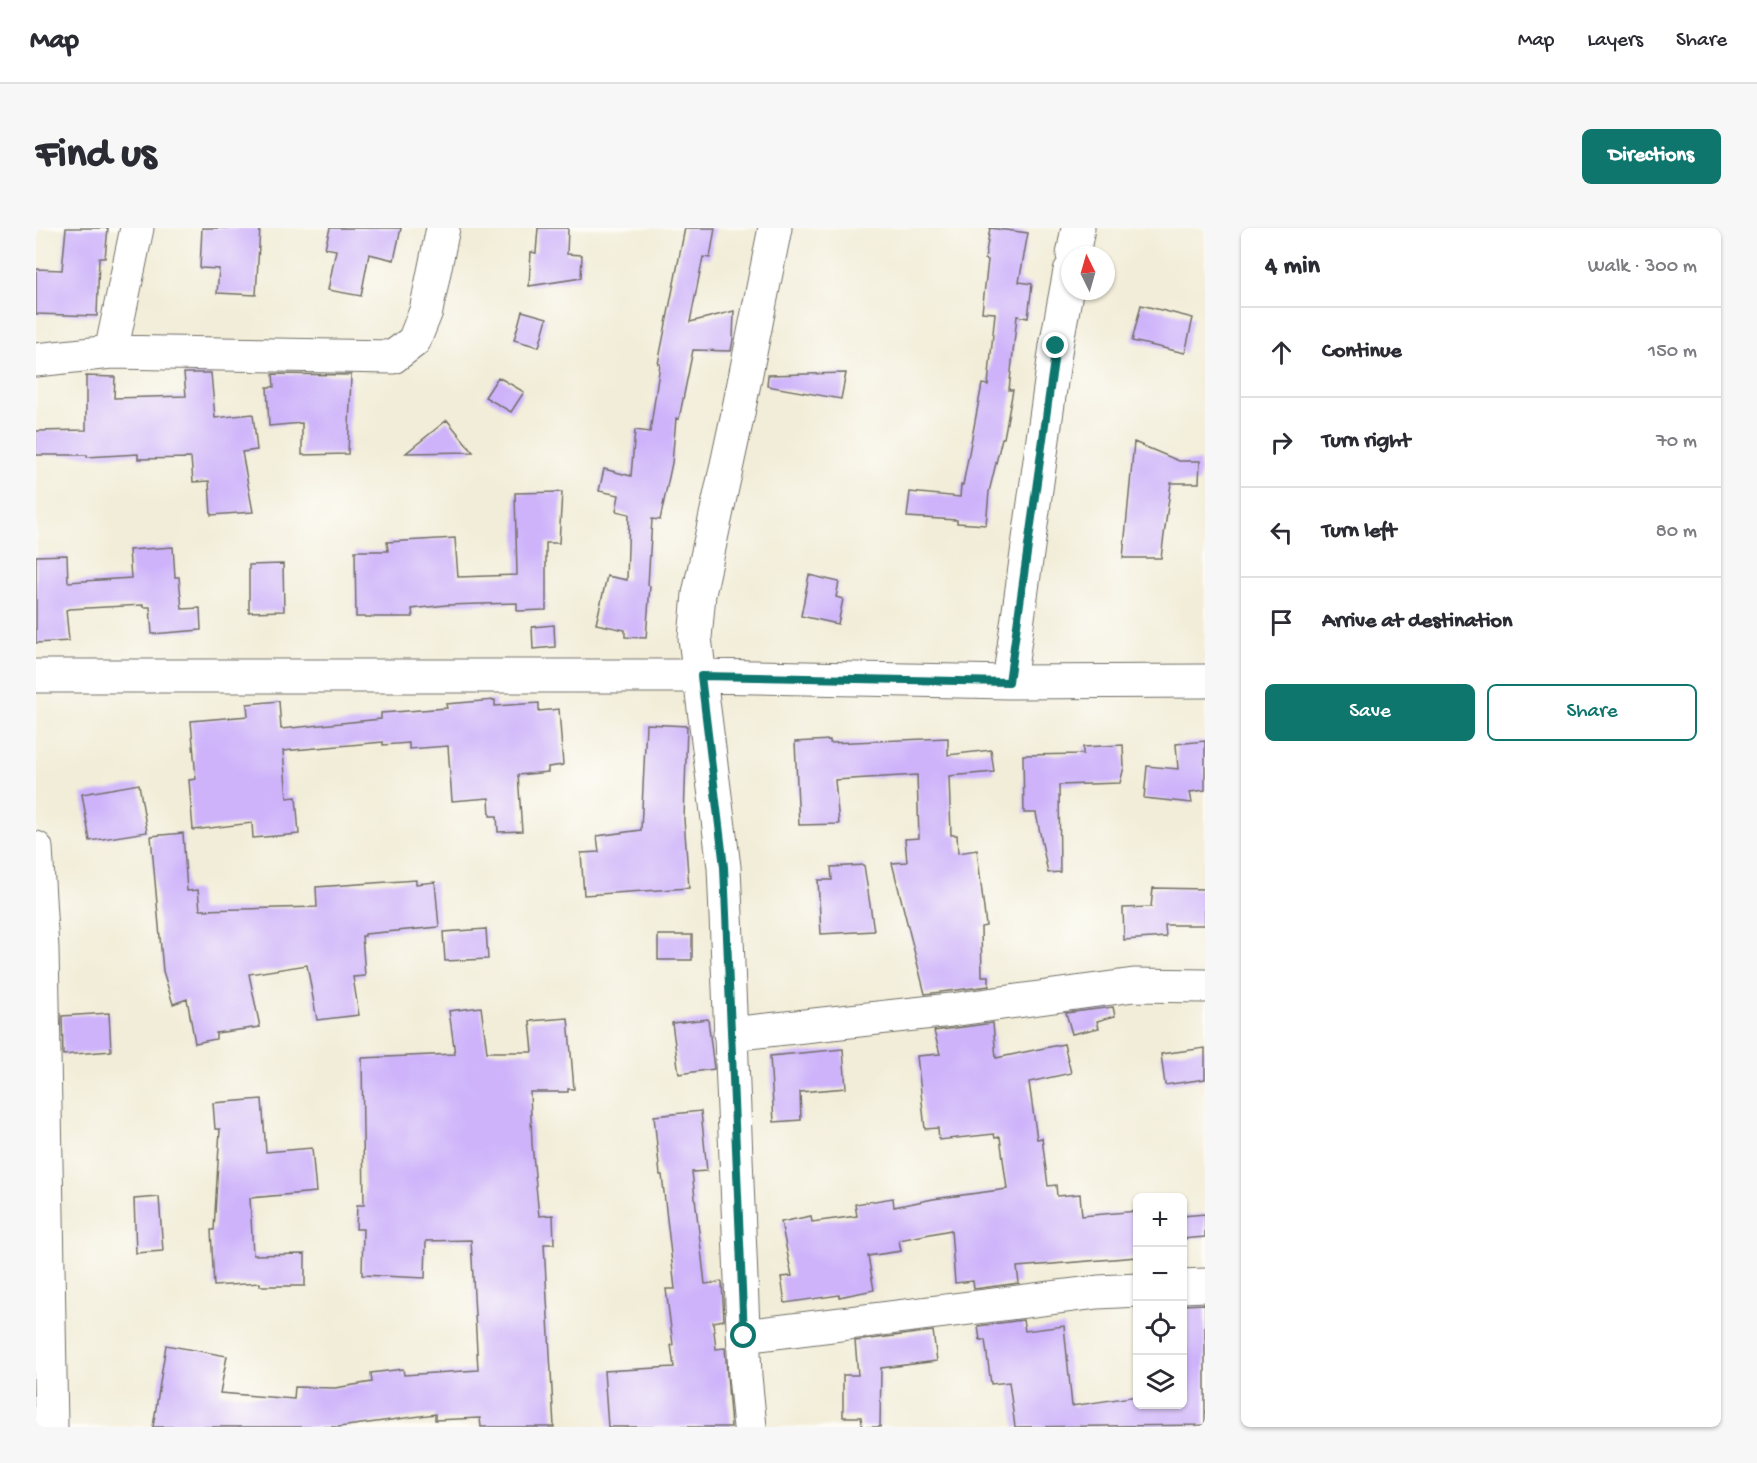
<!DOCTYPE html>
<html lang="en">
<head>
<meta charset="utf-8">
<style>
  :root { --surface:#fff; --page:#f7f7f7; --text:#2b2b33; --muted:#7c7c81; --line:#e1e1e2; --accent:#0f766e }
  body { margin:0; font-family:"Gochi Hand",sans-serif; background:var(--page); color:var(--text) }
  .controls { position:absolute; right:18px; bottom:18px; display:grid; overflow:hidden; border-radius:9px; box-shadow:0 2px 4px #0004 }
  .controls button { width:54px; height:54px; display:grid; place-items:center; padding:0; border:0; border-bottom:2px solid var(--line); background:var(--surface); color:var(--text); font:30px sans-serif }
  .compass { position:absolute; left:1025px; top:18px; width:54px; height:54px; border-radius:50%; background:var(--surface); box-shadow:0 2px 4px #0004; rotate:355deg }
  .stop { position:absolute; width:18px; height:18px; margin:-14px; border:4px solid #0f766e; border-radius:50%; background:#fff }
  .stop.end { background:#0f766e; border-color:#fff; box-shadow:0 2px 6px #0008 }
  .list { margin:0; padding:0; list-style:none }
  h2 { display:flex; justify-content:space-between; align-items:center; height:78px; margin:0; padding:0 24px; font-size:26px }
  h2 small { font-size:20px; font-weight:400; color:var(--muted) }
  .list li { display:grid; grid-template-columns:39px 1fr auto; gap:18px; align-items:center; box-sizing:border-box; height:90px; padding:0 24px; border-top:2px solid var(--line) }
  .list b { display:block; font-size:22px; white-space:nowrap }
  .list em { font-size:20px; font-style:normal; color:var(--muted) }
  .actions { display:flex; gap:12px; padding:18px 24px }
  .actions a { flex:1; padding:14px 0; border:2px solid var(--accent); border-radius:9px; text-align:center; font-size:21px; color:var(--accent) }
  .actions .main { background:var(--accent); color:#fff }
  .icon { flex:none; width:33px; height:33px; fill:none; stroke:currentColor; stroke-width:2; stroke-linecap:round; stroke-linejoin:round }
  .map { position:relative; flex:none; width:1169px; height:1199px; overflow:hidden; border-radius:9px }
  header { display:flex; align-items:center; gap:36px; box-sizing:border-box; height:84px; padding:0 30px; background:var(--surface); border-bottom:2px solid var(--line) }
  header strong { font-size:28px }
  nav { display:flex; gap:33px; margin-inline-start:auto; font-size:21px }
  .intro { display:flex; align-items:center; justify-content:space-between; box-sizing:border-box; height:144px; padding:0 36px }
  h1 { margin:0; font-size:42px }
  .button { padding:15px 27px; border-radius:9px; background:var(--accent); color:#fff; font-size:21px; font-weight:700 }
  main { display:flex; gap:36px; padding:0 36px }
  aside { flex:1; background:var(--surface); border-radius:9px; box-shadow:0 2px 4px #0004 }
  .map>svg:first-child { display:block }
  .building { fill:#ceb3fa }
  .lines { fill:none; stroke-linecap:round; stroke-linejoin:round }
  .minor-casing { stroke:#716f68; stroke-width:35 }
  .minor { stroke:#fff; stroke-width:33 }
  .route { stroke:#0f766e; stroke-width:8 }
</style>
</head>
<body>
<header>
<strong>Map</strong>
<nav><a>Map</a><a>Layers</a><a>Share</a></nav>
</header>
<div class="intro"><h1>Find us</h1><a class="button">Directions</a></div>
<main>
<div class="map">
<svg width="1169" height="1199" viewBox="0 0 1169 1199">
  <rect width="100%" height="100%" fill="#fdfcf7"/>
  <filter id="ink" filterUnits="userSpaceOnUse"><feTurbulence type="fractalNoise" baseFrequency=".0167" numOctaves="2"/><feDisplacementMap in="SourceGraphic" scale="12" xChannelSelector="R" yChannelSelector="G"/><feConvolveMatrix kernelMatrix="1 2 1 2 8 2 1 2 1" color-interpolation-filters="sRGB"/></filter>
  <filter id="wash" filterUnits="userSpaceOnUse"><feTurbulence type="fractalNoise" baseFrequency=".008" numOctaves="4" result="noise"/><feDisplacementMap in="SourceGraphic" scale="24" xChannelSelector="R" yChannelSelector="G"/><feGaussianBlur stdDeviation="1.35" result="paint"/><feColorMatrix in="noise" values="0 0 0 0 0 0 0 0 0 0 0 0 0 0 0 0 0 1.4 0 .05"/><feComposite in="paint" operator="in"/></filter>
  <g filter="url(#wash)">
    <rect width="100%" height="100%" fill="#f2edd8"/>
    <g id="blocks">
      <!-- building -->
      <path class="building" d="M30 0H72L69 30H63L61 88 0 86V41L26 42Z
        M166 0H224L220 67 181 65 183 41 164 40Z
        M294 0H365L358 32 333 26 325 68 292 62 300 22 289 20Z
        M502 0H532L531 26 546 27 545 50 493 58 495 24 500 25Z
        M649 0H679L674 30 667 29 654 94 698 83 697 112 695 123 657 122 643 191 640 190 636 235 624 292 616 291 612 357 614 358 610 410 589 409V402L560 396 571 348 591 352 593 286 580 283 583 267 563 263 568 241 595 248 599 202 614 204 624 136H622Z
        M954 0 992 5 983 54 996 56 992 90 981 88 973 162H977L968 210H966L953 264 950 297 921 295V292L871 289 874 264 924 269 925 257H927L946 156 952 157 959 85 946 84 952 32 949 31Z
        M1105 77 1157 90 1149 125 1096 113Z
        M486 83 511 90 503 119 478 112Z
        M148 145H175L179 190 217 186 221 222 206 224 217 284 175 287 173 253 157 254 155 230 102 231V226L51 229V227H0V203L50 202V148L79 149 78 170 150 168Z
        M810 145 805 171 731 158 732 147Z
        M237 146 315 147 312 226 266 227V195L233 198 231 159H238Z
        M462 149 488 164 475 184 449 169Z
        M411 192 437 224 370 225Z
        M1098 214 1143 233H1164L1163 255H1135L1125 330H1087Z
        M526 264 523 315H510V382L481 383V375L410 377 376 381 377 389H320L319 323H352L351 314 419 310 422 349 481 347 479 265Z
        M137 319 139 349H143L146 381 164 380 165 402 116 406 114 379H107V377L33 381 30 382 33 413 0 415V328L31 327 32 354 95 350 93 322Z
        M247 336 248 383 213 384V337Z
        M773 347 803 354 800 369 807 371 802 396 765 388Z
        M518 397 519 419 497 421 496 399Z
        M459 472V478L503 475V483L523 481 527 537 512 539V544L482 547 486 603 462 604 461 588H454L453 570 416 573 412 518 373 521V515L347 517V514L247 523 251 570 260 569 263 606 217 610 216 595 157 602 153 552 160 551 155 493 212 488 211 476 243 473 245 501 345 491V485L411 480 410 476Z
        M610 496 651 498 648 591 653 660 548 667 545 625 563 624 561 608 605 602Z
        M912 510V527L955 522 958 544 913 548 915 607H921L922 625 941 622 950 698 945 699 946 748H953V758L889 766 856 635 871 634 869 611 883 610 881 547 799 552 803 596 763 597 759 514 794 512V515Z
        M1169 513V562L1154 564 1156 575 1108 570 1111 538 1142 541 1140 516Z
        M1087 517 1088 539 1084 555 1023 557 1024 644 1012 645 1000 585H988L987 527 1047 526V519Z
        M103 556 111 604 54 613 46 566Z
        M147 605 151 663 162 662 164 682 281 679 280 659 380 652V656L399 654 403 699 329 706V708H326L329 748 317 749 323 787 281 792 271 737 213 746 224 799 180 805V811L159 815 151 771 137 776 127 743 115 608Z
        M828 637 838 703 785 706 782 652H796L795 639Z
        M1117 660 1169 661V697H1129L1130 709 1088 712 1087 680 1115 679Z
        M450 701 452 731 409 733 407 704Z
        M622 707H656V732H622Z
        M445 779 451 824H497L494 793 532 790 538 861H532V864H494L496 916 503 988 517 987 518 1016H508L518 1199H445L444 1190 399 1192V1186L303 1199H117L130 1117 191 1128 184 1165 258 1171 259 1159 299 1160 336 1154 335 1145 367 1141 368 1147 442 1142 435 1012 390 1013 389 1050 326 1047 327 1001H320L321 977H328L326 830 419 826 413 783Z
        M1077 779 1079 788 1061 793 1063 800 1036 806 1030 785Z
        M73 785 75 823 27 827 26 788Z
        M672 791 678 841 643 846 636 795Z
        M957 795 960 830 1028 816 1035 845 993 854 1001 911 1006 910 1012 958 1020 957 1021 968 1044 966 1046 988 1101 983V1029L981 1039 983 1055 938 1061 937 1053 919 1055 915 1002 863 1012 865 1023 832 1028 838 1062 803 1069V1067L749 1075 745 1049 756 1048 745 994 775 988 776 994 821 988 819 976 857 970 858 979 897 971 971 961 964 909 959 910 958 906 903 912 902 900 889 901 881 828 904 826 898 803Z
        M1169 820V851L1129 857 1125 826Z
        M807 821 810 860 764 864 765 892 738 894 734 828Z
        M226 871 230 924 276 920 280 964 214 970 217 1027 269 1026V1058H224V1055L178 1058 175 1002H178L184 901H179L177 875Z
        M665 883 671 943 656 944 669 1056 686 1054 688 1092 677 1094 680 1121 689 1120 695 1199H572L568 1143 638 1139 635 1117H637L630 1061H639L626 947H624L618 888Z
        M123 969 127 1023 100 1025 98 971Z
        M1169 986V1009L1146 1011V988Z
        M1169 1076V1197L979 1199 973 1154 955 1156 949 1112H944L942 1098 987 1092 989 1103 1028 1098 1036 1178 1101 1168V1176H1146V1077Z
        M897 1103 901 1133 845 1140 844 1199H826L825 1189H807V1147H822L819 1113Z"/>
    </g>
  </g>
  <g filter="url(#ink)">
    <use href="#blocks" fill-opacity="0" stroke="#716f68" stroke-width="1.5"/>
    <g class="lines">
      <!-- minor casing -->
      <g class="minor-casing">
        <path id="minor" d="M1037 27 1042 0
          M75 124 101 0
          M0 132 75 124 357 129 378 113 390 83 407 0
          M0 448H665L973 454 1169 453
          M973 454 1020 118 1034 43
          M0 620 6 721 15 1199
          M694 806 915 782 1098 757 1169 758
          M1146 1058 1169 1057
          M708 1108 1062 1064 1102 1062
          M714 1199 709 1148 688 639 659 410 663 366 701 190 739 0"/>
      </g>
      <!-- minor -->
      <use href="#minor" class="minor"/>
    </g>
  </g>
  <g class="lines" filter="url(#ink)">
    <!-- route -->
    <path class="route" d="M708 1108 688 639 665 448 973 454 1020 118"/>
  </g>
</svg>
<div class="controls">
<button>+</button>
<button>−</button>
<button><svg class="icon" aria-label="locate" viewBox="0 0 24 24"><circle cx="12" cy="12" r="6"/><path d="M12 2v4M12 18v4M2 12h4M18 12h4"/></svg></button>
<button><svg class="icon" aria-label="layers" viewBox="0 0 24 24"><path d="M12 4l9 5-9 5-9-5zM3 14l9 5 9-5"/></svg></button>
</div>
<svg class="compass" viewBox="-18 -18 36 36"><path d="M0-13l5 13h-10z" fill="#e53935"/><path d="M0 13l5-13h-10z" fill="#7c7c81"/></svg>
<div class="stop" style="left:708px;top:1108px"></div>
<div class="stop end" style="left:1020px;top:118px"></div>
</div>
<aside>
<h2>4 min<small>Walk · 300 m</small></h2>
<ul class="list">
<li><svg class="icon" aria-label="ahead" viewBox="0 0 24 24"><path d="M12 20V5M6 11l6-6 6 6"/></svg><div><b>Continue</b></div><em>150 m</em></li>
<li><svg class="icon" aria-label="right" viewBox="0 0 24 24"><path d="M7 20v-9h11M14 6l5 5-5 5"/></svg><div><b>Turn right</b></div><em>70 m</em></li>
<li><svg class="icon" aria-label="left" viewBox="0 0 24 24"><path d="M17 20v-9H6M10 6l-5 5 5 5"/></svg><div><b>Turn left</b></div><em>80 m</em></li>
<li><svg class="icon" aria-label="arrive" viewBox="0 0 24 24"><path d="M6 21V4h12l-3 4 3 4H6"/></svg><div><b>Arrive at destination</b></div></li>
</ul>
<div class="actions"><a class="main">Save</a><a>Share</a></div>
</aside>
</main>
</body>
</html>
